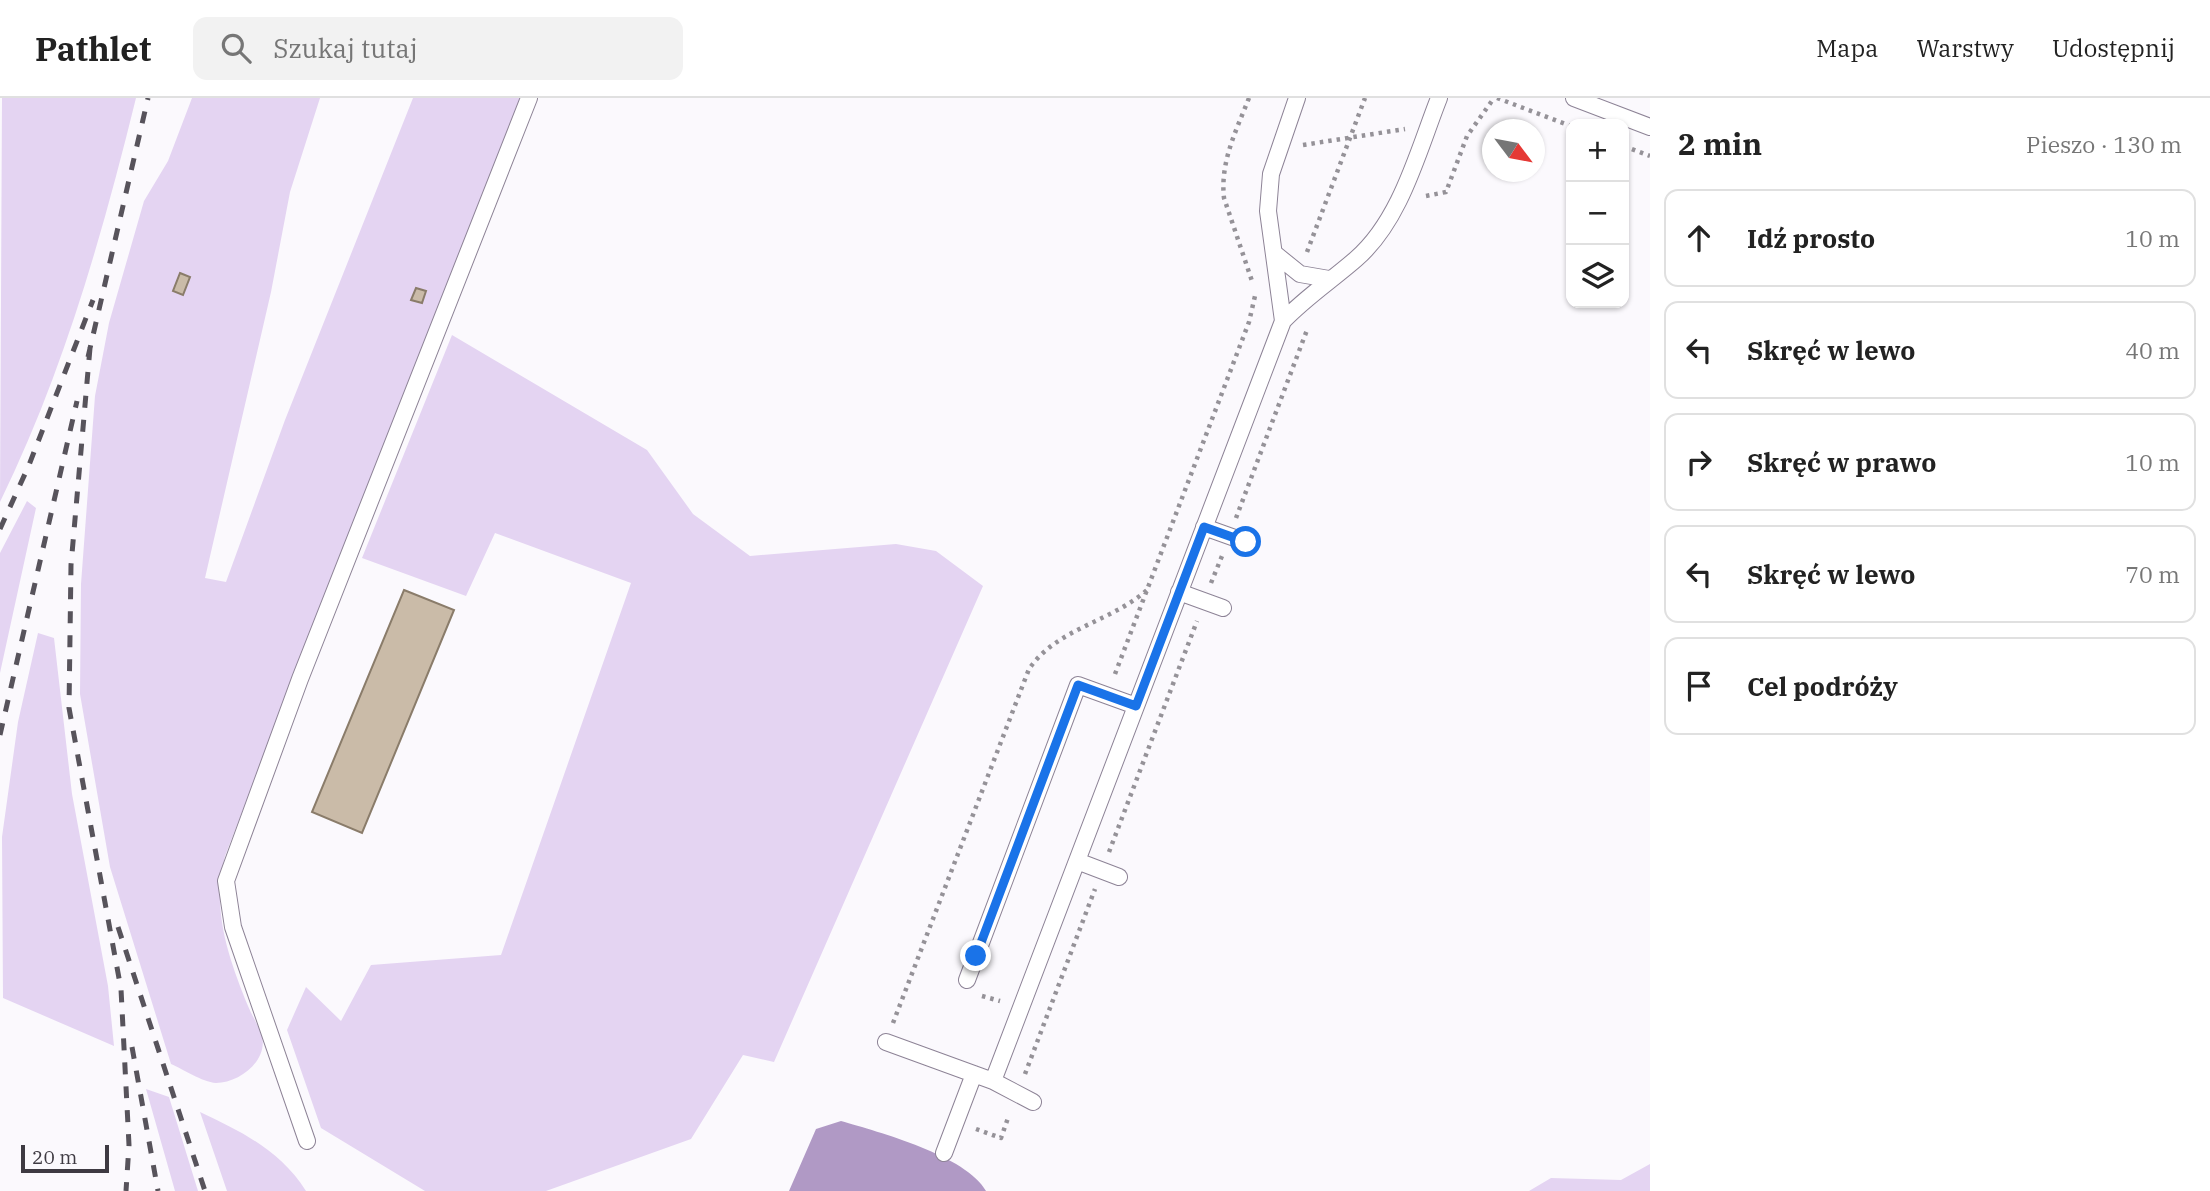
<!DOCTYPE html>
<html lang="pl">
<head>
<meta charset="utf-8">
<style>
  :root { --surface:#fff; --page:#f2f2f2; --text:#222; --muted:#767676; --line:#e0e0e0 }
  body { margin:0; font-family:"IBM Plex Serif",serif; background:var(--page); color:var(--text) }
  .controls { position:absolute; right:21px; top:21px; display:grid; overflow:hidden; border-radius:14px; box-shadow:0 2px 5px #0004 }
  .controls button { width:63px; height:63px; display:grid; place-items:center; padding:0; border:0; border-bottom:2px solid var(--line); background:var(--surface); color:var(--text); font:35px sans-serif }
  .compass { position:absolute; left:1482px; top:21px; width:63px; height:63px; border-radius:50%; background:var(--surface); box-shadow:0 2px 5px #0004; rotate:122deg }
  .scale { position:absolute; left:21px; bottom:18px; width:88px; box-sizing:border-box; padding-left:7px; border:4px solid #3e3a42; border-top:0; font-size:19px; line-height:24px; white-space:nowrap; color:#3e3a42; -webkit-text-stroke:5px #fbf9fd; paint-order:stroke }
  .stop { position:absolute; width:21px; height:21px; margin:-16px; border:5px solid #1a73e8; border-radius:50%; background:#fff }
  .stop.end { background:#1a73e8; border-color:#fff; box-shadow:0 2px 7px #0008 }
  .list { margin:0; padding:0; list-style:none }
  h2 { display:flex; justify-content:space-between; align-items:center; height:91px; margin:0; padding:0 28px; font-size:30px }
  h2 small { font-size:23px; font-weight:400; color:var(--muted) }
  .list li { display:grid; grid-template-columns:46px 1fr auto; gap:21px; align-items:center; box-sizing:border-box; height:98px; margin:0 14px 14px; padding:0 14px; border:2px solid var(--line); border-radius:14px }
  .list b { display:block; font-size:26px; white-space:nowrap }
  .list em { font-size:23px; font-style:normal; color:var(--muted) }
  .icon { flex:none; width:38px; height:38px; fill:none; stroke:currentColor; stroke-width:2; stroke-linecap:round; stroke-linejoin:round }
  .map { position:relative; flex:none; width:1650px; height:1093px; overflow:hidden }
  header { display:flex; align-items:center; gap:42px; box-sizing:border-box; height:98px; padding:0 35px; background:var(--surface); border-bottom:2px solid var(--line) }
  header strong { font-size:33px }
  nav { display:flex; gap:38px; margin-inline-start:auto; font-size:24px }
  .search { width:490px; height:63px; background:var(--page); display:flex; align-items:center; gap:18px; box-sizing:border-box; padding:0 24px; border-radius:14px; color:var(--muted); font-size:26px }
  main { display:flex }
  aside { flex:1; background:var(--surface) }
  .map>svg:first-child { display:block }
  .green { fill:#e4d4f2 }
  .water { fill:#b099c5 }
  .building { fill:#cabba8; stroke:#8a7c6a; stroke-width:2 }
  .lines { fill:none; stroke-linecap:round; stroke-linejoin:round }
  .lane-casing { stroke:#8d8396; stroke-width:18 }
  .path { stroke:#959298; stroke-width:4.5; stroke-dasharray:3.5 5; stroke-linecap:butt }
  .lane { stroke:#fff; stroke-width:16 }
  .rail { stroke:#57535b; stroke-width:5; stroke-dasharray:12 12; stroke-linecap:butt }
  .route { stroke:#1a73e8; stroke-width:9 }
</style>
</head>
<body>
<header>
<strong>Pathlet</strong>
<div class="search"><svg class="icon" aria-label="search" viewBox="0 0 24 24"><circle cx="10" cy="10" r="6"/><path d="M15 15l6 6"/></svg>Szukaj tutaj</div>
<nav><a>Mapa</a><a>Warstwy</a><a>Udostępnij</a></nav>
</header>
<main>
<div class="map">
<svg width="1650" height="1093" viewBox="0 0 1650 1093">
  <rect width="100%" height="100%" fill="#fbf9fd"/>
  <!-- green -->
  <path class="green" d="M2 0H136C102 138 63 275 0 404Z
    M192 0H320L290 94 271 194 205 480 226 484 285 322 413 0H520L225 758C211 810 228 859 248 908 252 918 259 928 262 938 268 963 239 985 216 985 202 984 183 971 171 966L110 769 80 596 81 486 95 298 109 225 144 103 168 63Z
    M452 237 647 352 693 416 750 458 896 446 936 453 983 488 774 964 743 957 691 1041 546 1093H425L321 1030 287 932 306 889 341 923 371 867 501 857 631 485 495 435 466 498 362 460Z
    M27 403 36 410 0 575V455Z
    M38 535 54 540 72 696 108 888 114 948 3 900 2 739 18 624Z
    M146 991 169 999 198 1093H175Z
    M200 1014C242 1034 280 1052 306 1093H227Z
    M1650 1066V1093H1529L1551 1080 1621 1082Z"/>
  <!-- water -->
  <path class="water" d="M841 1023C879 1034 967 1058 986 1093H789L816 1031Z"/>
  <!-- building -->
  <path class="building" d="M180 175 190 179 183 197 173 193Z
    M416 190 426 193 422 205 411 202Z
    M404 492 454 512 362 735 312 714Z"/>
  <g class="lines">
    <!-- lane casing -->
    <g class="lane-casing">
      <path id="lane" d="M1574 0 1650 29
        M1274 155 1300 176 1329 181
        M1283 223 1268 113 1271 76 1297 0
        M1204 429 1246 444
        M1179 494 1223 510
        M1077 763 1119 779
        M967 882 1078 587 1136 608
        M886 944 993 983 1283 223C1306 199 1332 182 1356 161 1401 122 1418 53 1439 0
        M993 983 1033 1004
        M307 1043 233 829 226 783 300 581 529 0
        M944 1055 974 976"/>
    </g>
    <!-- path -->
    <path class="path" d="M1249 0C1236 33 1220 64 1224 100L1253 186
      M1497 0 1571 28
      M1303 47 1405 31
      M1624 48 1650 58
      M1426 98 1446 94 1467 38 1494 0
      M1307 154 1365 0
      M1236 420 1307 232
      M1211 485 1222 458
      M1115 576 1249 224 1255 198
      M1109 754 1197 523
      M982 898 1000 903
      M893 925 1029 571C1057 530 1111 524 1147 492
      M1025 976 1095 791
      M976 1031 1001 1040 1009 1017"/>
    <!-- lane -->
    <use href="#lane" class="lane"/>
    <!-- rail -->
    <path class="rail" d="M90 250 71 467 69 610 121 891 129 1047 126 1093
      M88 259 148 0
      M0 431 29 367 93 202
      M0 637 77 303
      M118 829 205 1093
      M132 949 158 1093"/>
  </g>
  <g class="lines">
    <!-- route -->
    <path class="route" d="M976 858 1078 587 1136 608 1204 429 1246 444"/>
  </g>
</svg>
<div class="controls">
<button>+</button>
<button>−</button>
<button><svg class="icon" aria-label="layers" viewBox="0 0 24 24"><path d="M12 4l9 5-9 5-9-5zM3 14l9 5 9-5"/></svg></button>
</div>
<svg class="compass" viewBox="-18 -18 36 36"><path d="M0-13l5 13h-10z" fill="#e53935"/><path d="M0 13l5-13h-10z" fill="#767676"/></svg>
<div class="scale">20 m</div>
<div class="stop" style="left:1246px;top:444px"></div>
<div class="stop end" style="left:976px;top:858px"></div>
</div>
<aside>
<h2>2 min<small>Pieszo · 130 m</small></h2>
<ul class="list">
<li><svg class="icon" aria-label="ahead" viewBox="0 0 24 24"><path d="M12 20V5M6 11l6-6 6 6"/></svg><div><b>Idź prosto</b></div><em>10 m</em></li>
<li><svg class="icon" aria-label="left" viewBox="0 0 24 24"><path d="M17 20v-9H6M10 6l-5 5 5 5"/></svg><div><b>Skręć w lewo</b></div><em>40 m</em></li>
<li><svg class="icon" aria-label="right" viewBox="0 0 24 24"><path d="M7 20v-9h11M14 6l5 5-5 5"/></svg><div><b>Skręć w prawo</b></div><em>10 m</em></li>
<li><svg class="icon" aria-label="left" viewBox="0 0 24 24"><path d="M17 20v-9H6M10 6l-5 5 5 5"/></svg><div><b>Skręć w lewo</b></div><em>70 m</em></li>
<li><svg class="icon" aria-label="arrive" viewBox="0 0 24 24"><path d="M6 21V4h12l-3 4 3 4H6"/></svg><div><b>Cel podróży</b></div></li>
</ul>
</aside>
</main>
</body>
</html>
